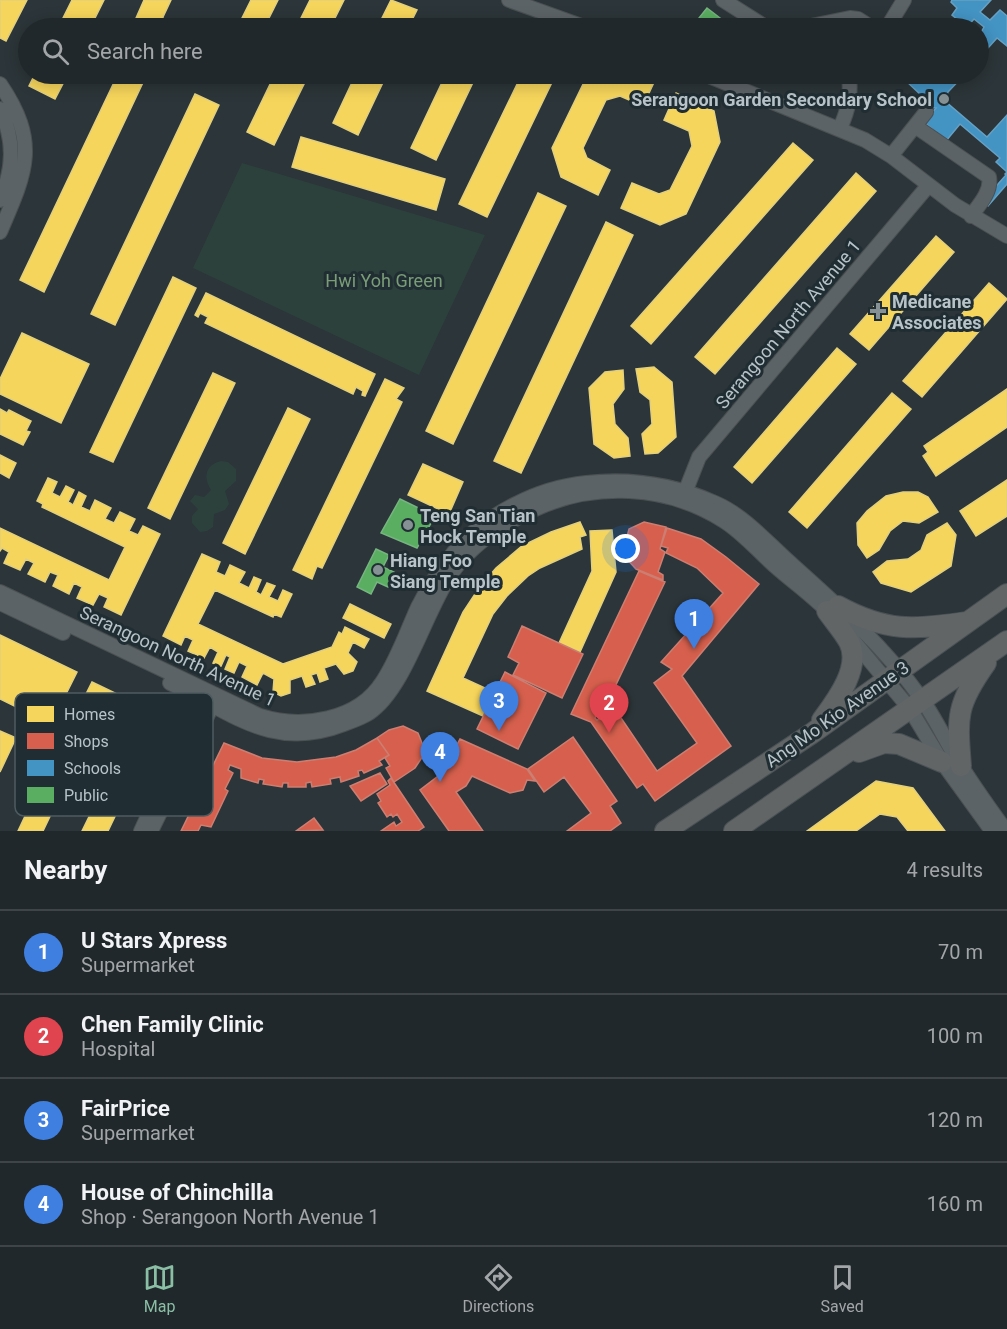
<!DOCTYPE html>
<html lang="en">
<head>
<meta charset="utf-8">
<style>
  :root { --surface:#21282b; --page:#2d3437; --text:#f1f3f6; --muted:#a2a6a9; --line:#3e4447; --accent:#8abfa5 }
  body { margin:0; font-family:Roboto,sans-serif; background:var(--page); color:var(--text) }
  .you { position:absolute; left:626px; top:549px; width:21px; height:21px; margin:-15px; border:4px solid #fff; border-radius:50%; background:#1a73e8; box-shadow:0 0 0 9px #1a73e833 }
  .badge { display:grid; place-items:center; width:39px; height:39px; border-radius:50%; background:var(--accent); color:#fff; font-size:20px; font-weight:700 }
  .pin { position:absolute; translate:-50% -50px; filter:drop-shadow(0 2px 3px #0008) }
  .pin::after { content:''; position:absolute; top:32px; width:21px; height:18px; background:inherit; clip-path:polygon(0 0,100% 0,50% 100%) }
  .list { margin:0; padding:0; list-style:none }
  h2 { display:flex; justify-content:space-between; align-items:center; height:78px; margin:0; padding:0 24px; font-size:26px }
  h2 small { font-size:20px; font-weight:400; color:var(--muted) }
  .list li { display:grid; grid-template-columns:39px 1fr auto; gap:18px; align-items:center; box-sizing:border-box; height:84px; padding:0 24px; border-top:2px solid var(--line) }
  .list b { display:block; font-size:22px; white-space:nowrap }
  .list p { margin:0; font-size:20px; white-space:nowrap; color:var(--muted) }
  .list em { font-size:20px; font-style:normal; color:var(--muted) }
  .icon { flex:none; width:33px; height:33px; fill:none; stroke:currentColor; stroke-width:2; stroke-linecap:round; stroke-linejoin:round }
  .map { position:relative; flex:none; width:1007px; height:831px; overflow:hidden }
  .search { position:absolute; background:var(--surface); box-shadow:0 3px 15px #0003; left:18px; right:18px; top:18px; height:66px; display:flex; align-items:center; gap:15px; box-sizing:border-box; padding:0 21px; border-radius:33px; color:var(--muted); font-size:22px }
  .sheet { height:414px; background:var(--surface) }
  nav { display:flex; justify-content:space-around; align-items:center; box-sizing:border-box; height:84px; border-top:2px solid var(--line); background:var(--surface); font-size:16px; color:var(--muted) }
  nav a { display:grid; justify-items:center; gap:3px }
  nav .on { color:var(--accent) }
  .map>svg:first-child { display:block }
  .green { fill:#2c413c }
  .homes { fill:#f6d55c; stroke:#e3d07c; stroke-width:1.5 }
  .shops { fill:#d6604d; stroke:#cd7e72; stroke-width:1.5 }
  .schools { fill:#4393c3; stroke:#66a1c4; stroke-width:1.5 }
  .public { fill:#5aae61; stroke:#76b480; stroke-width:1.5 }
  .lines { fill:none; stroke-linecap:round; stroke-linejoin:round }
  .minor-casing { stroke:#4a5053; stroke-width:16 }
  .highway-casing { stroke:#495155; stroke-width:22 }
  .minor { stroke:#5c6366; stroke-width:14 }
  .highway { stroke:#616566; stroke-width:20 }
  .poi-dot { fill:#869196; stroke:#202e33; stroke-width:2 }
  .labels { text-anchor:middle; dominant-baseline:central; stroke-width:6; stroke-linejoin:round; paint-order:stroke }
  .poi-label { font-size:18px; font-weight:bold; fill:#b7c3c8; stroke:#202e33; text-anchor:start }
  .park-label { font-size:18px; fill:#7a9c77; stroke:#202e33 }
  .street-label { font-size:18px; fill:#b7c3c8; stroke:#202e33 }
  .key { fill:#202e33; stroke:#4d5b60; stroke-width:1.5 }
  .key-label { font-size:16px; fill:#b7c3c8 }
</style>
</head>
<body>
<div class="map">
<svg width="1007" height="831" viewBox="0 0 1007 831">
  <rect width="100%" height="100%" fill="#2c3539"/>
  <!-- green -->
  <path class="green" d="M242 163 485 235 419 375 193 268Z
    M221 461 228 462 236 469V481L225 491 229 504 225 510 214 514 213 527 207 531 200 532 192 523V516L198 509 190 501 195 495 204 497 211 490C203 477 205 465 221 461Z"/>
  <!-- homes -->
  <path class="homes" d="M0 0H27L6 41 0 38Z
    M72 0H104L90 28H58Z
    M144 0H171L163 17V28H133V25Z
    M251 0H278L264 28H237Z
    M310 0H344L330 28H296Z
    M391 0 417 10 408 28H377Z
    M35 74H68L55 99 29 86Z
    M118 74H147L44 292 20 280Z
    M199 74H241L216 82 199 75Z
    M275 74H309L274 145 247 132Z
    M356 74H387L358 135 333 123Z
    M446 74H477L436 160 411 148Z
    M522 74H556L487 217 459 204Z
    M588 74H642L655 80 643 106 620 96 606 100 583 148 587 158 610 170 598 195 561 177 552 148Z
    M676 93 714 111 720 142 686 214 660 225 621 208 632 183 659 194 670 190 692 146 689 131 664 120Z
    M195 94 219 105 115 325 91 314Z
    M301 137 445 179 436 210 292 167Z
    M793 143 813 160 651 344 631 326Z
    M856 173 876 191 715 374 695 357Z
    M538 193 566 206 453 444 426 431Z
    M606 222 633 235 521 473 494 461Z
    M936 236 954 252 869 350 850 334Z
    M173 277 196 288 113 462 90 452Z
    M989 283 1007 299 922 397 903 381Z
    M206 293 375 374 365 396 362 395 363 391 356 387 353 394 205 323 208 317 200 313 198 317 195 315Z
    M22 333 89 364 61 423 0 394V379Z
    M837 348 856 364 752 483 734 467Z
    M654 367 672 382 676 437 658 453 645 454 642 434 652 424 650 400 640 392 636 369Z
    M623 370 624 389 613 404 615 424 628 438 630 456 614 458 594 444 589 388 605 372Z
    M213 373 235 383 170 519 148 508Z
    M385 379 404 388 396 399 402 402 322 568 317 566 312 579 293 570Z
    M1007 389V427L936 476 923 456 928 452 924 446Z
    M892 393 911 409 807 528 789 512Z
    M288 408 310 419 245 554 223 543Z
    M0 409 7 413 9 410 31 421 26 431 30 432 23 445 0 434Z
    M0 455 16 463 9 478 0 473Z
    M423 464 463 482 449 514 408 495Z
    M48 478 57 482 52 493 60 497 66 486 74 490 68 502 70 503 73 505 79 492 86 496 81 507 90 511 95 500 111 508 105 519 114 523 120 512 135 519 129 531 138 535 143 526 160 534 121 615 104 607 108 598 99 594 93 605 77 598 82 587 74 583 69 594 53 586 58 575 50 572 45 582 28 574 34 563 26 559 20 570 4 563 9 552 2 548 0 551V528L109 580 125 547 42 507 43 504 37 501Z
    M1007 480V516L976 536 960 511Z
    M903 492H918L928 497 938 512 919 523 903 521 890 531 879 550 867 558 858 545 857 523 867 511 886 496Z
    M580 522 586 535 580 537 582 549 540 568 528 576 507 596 493 614 463 678 494 692 483 716 427 691 463 612 479 588 496 568 522 546 551 532Z
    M947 523 956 535 951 566 911 592 881 583 873 572 887 561 908 559 921 550 927 535Z
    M612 530 616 572 580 652 559 643 592 571 590 531Z
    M202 554 220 562 216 572 225 576 230 565 245 572 239 583 249 588 254 577 261 580 256 592 261 595 267 583 275 586 269 597 278 601 283 590 292 594 281 617 274 614 273 617 215 590 198 624 283 664 332 647 339 632 342 634 345 627 369 639 364 648 353 642 348 653 357 662 353 671 344 674 336 664 324 668 328 679 320 682 317 673 311 675 315 684 306 687 302 676 290 680V693L281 696 273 692 274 679 263 673 257 685 242 677 247 666 239 662 234 673 225 669 230 657 226 655 221 666 213 663 218 652 210 647 204 658 188 651 193 640 185 636 181 645 163 636Z
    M350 604 391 624 384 638 343 618Z
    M0 635 77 672 51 724 0 699Z
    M92 682 163 716 108 831H82L133 727 82 702Z
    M0 731 16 738 0 772Z
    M31 746 74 766 43 831H18L44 776 22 765Z
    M876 781 913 788 945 831H908L897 817 880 814 856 831H807Z"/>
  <!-- shops -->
  <path class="shops" d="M644 522 666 527 660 549 665 552 658 572 663 575V580L636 569 625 557V544L629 529Z
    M667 528 701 539 726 557 759 584 682 676 731 746 655 801 643 784 637 788 591 722 571 714 639 571 665 582 612 693 608 692 595 718 597 720 615 709 657 771 697 743 654 683 672 669 661 662 723 593 697 568 666 553 668 548 661 546Z
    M522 626 583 654 562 698 513 675 519 663 508 657Z
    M505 672 546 693 518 749 477 729Z
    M403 726 418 733 424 748 423 756 415 768 394 782 386 768 390 766 385 758 389 755 377 738 389 730Z
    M573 737 617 801 610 806 621 823 610 831H567L591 813 564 777 544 792 528 769Z
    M377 738 389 755 379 761 382 765 364 773 362 770 358 771 359 776 341 782 340 777 330 779 331 784 312 787 311 782 306 783V787H288V783H283L282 787 263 784 264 780 259 779 258 783 241 778V769L230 765 228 770 233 773 225 789 228 791 211 827 201 825 198 831H181L224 743 262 758 297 762 336 757 356 750Z
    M460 739 527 769 535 781 527 780 523 790 510 793 472 776 466 786 456 792 483 831H449L420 790 442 773Z
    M380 773 387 784 361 801 350 786Z
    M391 778 424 827 418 831H381L394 822 396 826 402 822 397 814 393 817 391 814 387 817 378 803 381 801 377 794 390 785 388 781Z
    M314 818 323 830 296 831Z"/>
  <!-- schools -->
  <path class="schools" d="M952 0H991L980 12 990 20 1000 10 1007 16V46L997 38 978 59V38L984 27 974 19 967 27 952 15 957 8 951 2Z
    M910 74H965L948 92 945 101 987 137 1007 115V184L988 206 983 201 1006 175 1005 174 1007 172 996 162 1000 158 960 124 946 141 924 122 936 108 929 107 923 103 922 96 905 80Z"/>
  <!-- public -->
  <path class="public" d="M707 8 733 28H691Z
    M400 499 435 516 417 548 381 533Z
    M376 549 389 555 383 567 396 573 388 587 377 582 371 594 357 587Z"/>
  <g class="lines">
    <!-- minor casing -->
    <g class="minor-casing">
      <path id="minor" d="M509 0 587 28
        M723 0 767 28
        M801 28 850 18 858 19 872 28
        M887 28 904 0
        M704 74 865 140 891 156 955 205 1007 236
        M0 84C40 143 26 172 0 232
        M0 109C15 140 14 169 0 200
        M915 126 989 177C992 191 979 205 971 216
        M840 128C849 109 851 94 849 74
        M891 156 926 112
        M682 500 699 457 928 186
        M0 592 260 716C302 729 358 721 383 681 398 658 407 631 418 607 428 587 440 569 454 552 486 514 537 488 586 483 631 478 675 485 715 503 743 515 765 540 787 560 835 603 883 645 921 698 936 719 946 742 960 764 974 787 990 809 1006 831
        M0 603 63 633
        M851 638 910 709 942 762 992 831
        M170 683C231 712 272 752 344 724 352 721 361 718 369 713 405 689 425 612 451 574 471 545 501 525 533 510 593 482 666 484 724 521 743 533 758 551 775 566 794 583 816 598 833 617
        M141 831 204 695
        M151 831 216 698"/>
    </g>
    <!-- highway casing -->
    <g class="highway-casing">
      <path id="highway" d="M838 606C886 632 914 630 966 622
        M822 720C836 701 862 667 849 642 843 631 834 621 827 611
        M859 752 884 743 899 744 942 762
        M961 766C957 716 956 705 986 663
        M665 831 811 734 1007 594
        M734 831 1007 641"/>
    </g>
    <!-- minor -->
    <use href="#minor" class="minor"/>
    <!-- highway -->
    <use href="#highway" class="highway"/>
  </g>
  <!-- markers -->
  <g class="poi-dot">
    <circle cx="944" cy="99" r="6"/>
    <path d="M875 302h6v6h6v6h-6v6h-6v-6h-6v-6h6z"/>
    <circle cx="408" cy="525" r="6"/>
    <circle cx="378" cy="570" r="6"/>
  </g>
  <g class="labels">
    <!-- poi labels -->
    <g class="poi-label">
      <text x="932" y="99" text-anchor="end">Serangoon Garden Secondary School</text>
      <text x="892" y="301">Medicane<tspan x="892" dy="21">Associates</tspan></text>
      <text x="420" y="515">Teng San Tian<tspan x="420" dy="21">Hock Temple</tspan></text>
      <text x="390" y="560">Hiang Foo<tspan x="390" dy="21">Siang Temple</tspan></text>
    </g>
    <!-- park labels -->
    <g class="park-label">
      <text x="384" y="280">Hwi Yoh Green</text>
    </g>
    <!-- street labels -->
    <g class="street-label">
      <text transform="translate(788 324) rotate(-50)">Serangoon North Avenue 1</text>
      <text transform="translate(178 656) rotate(25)">Serangoon North Avenue 1</text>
      <text transform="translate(837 714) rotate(-35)">Ang Mo Kio Avenue 3</text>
    </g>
  </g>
  <!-- legend -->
  <rect x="15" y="693" width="198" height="123" rx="9" class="key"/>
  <rect x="27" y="706" width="27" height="16" fill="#f6d55c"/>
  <rect x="27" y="733" width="27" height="16" fill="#d6604d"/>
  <rect x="27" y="760" width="27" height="16" fill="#4393c3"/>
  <rect x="27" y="787" width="27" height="16" fill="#5aae61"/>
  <g class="key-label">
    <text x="64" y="720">Homes</text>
    <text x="64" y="747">Shops</text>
    <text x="64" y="774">Schools</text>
    <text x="64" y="801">Public</text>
  </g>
</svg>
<div class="you"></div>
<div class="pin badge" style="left:694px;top:649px;background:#3f7fe0">1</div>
<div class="pin badge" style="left:609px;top:733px;background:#e0444e">2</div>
<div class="pin badge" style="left:499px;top:731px;background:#3f7fe0">3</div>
<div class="pin badge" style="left:440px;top:782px;background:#3f7fe0">4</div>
<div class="search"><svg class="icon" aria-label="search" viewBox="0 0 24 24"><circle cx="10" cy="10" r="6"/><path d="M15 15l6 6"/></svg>Search here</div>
</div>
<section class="sheet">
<h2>Nearby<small>4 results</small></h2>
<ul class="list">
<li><span class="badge" style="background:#3f7fe0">1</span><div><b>U Stars Xpress</b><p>Supermarket</p></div><em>70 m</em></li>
<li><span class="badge" style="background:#e0444e">2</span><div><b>Chen Family Clinic</b><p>Hospital</p></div><em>100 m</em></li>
<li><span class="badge" style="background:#3f7fe0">3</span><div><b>FairPrice</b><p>Supermarket</p></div><em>120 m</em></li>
<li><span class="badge" style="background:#3f7fe0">4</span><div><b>House of Chinchilla</b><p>Shop · Serangoon North Avenue 1</p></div><em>160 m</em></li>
</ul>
</section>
<nav>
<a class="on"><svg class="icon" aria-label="map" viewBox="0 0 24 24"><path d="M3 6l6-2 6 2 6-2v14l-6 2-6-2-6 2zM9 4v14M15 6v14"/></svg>Map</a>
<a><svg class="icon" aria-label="directions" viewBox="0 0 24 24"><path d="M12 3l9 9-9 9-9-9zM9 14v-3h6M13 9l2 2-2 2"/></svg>Directions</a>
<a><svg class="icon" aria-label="saved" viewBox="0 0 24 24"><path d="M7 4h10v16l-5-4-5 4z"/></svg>Saved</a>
</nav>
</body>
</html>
